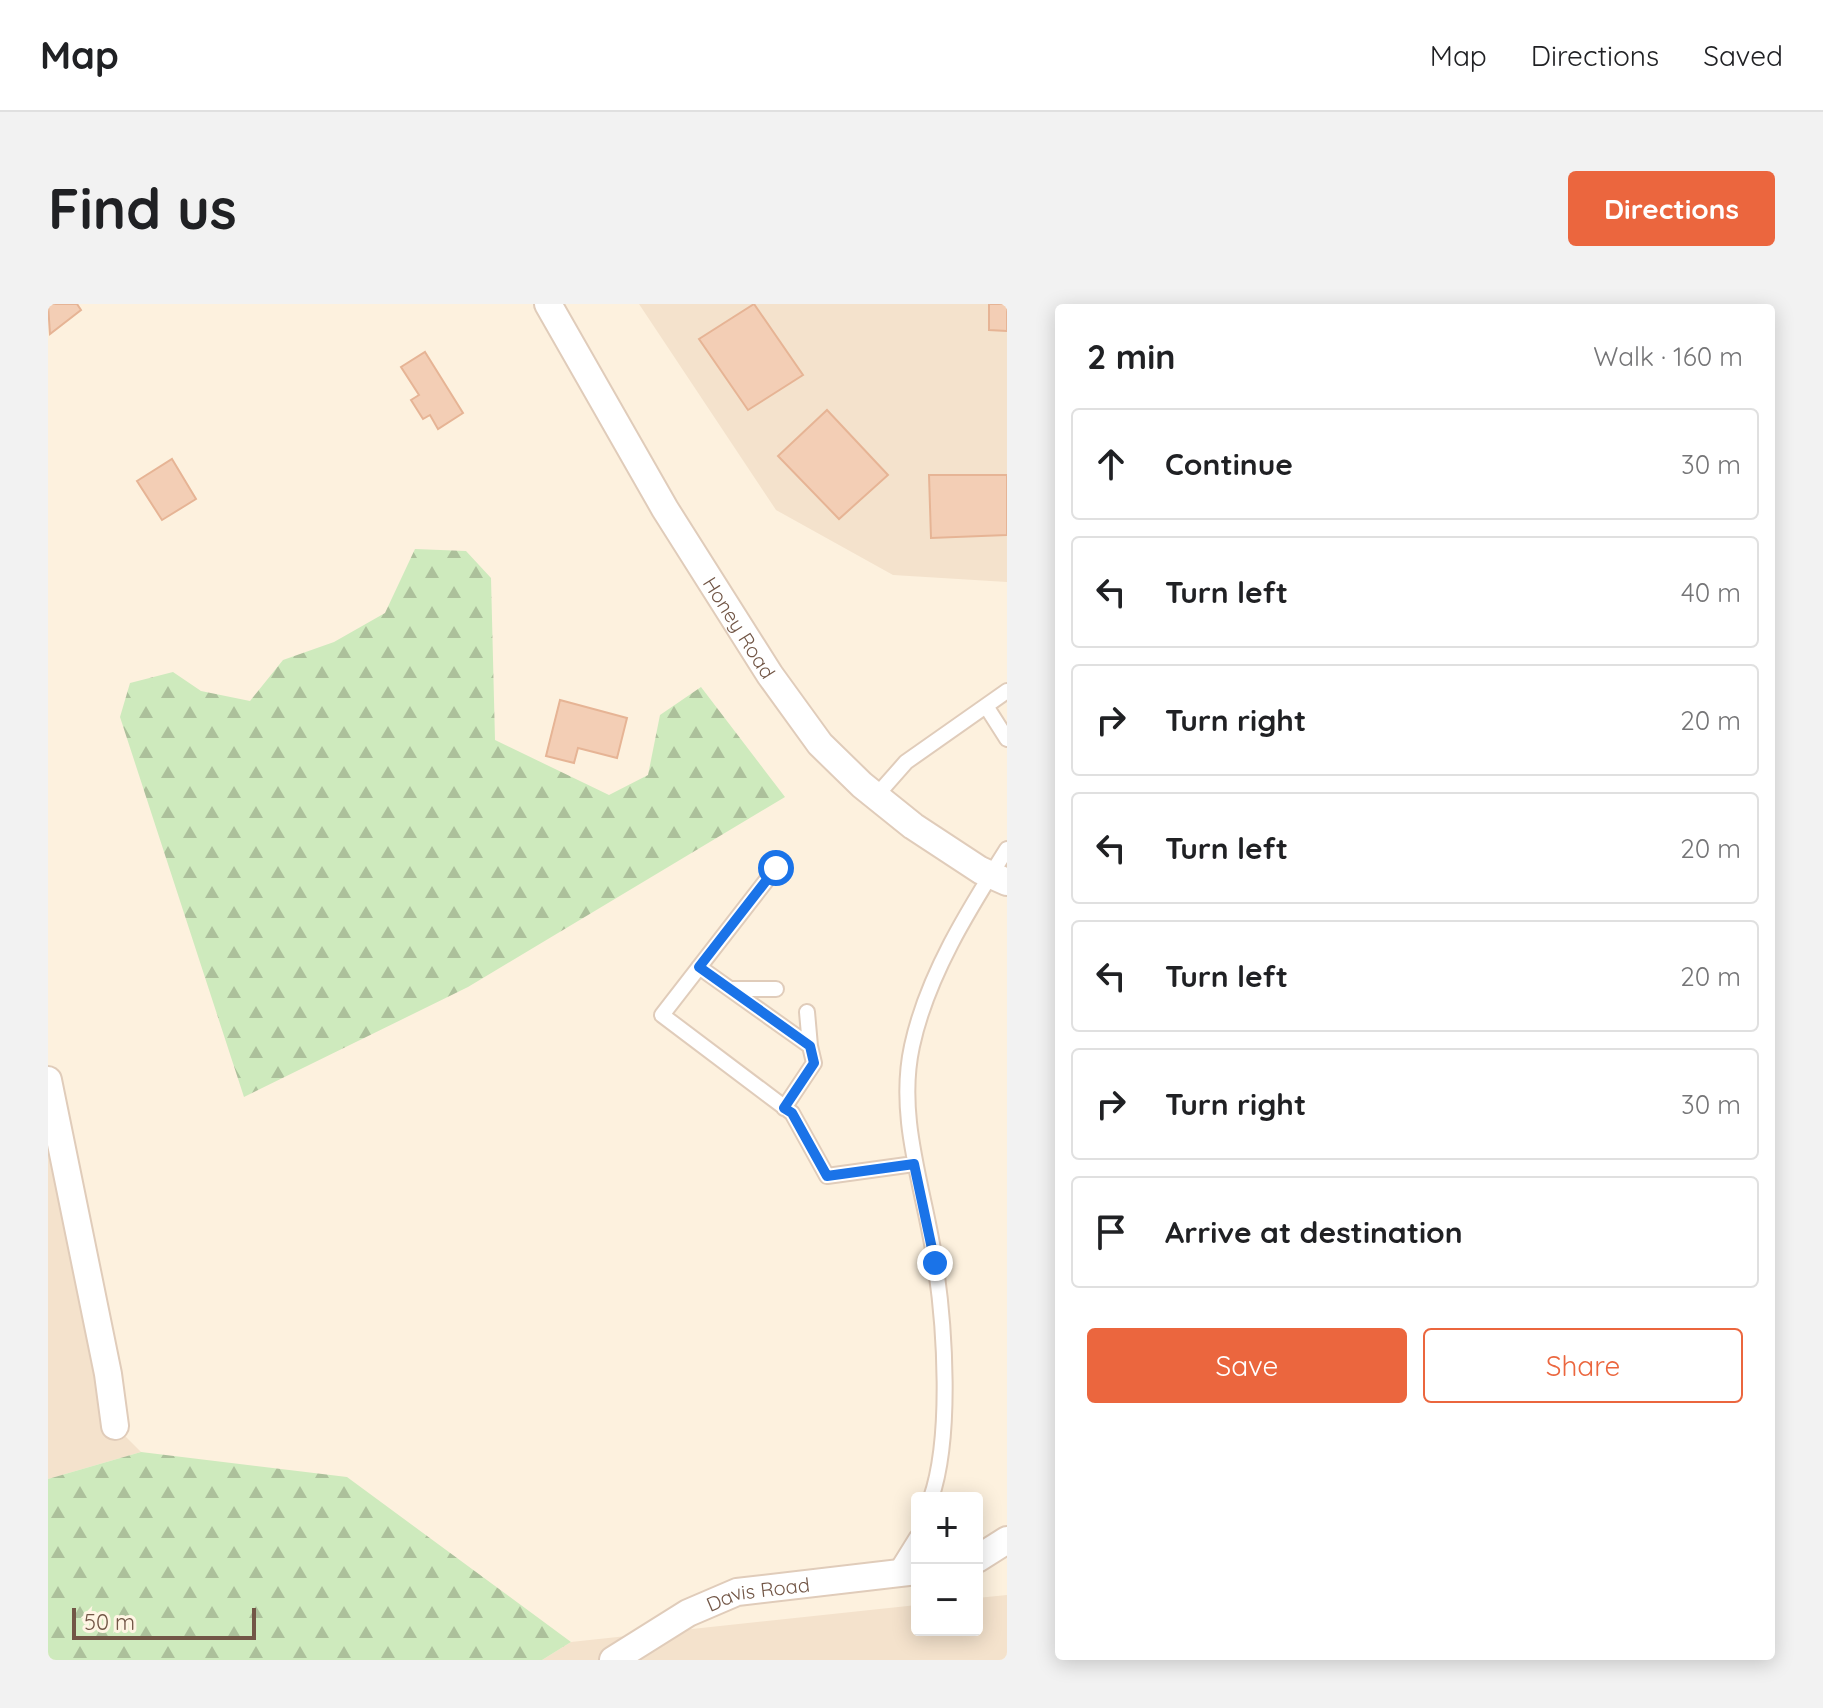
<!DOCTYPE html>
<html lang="en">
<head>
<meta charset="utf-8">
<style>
  :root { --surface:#fff; --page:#f2f2f2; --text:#202124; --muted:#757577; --line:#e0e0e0; --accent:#eb663e }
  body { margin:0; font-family:Quicksand,sans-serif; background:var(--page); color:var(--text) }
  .controls { position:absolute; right:24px; bottom:24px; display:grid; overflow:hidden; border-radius:8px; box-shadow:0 4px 20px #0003 }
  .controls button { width:72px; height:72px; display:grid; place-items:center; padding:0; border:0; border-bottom:2px solid var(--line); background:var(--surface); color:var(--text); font:40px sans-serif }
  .scale { position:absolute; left:24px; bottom:20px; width:184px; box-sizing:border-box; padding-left:8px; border:4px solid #725646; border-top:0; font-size:22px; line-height:28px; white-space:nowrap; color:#725646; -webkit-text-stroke:6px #fff5e4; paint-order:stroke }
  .stop { position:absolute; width:24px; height:24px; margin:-18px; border:6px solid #1a73e8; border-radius:50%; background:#fff }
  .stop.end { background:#1a73e8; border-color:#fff; box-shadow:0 2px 8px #0008 }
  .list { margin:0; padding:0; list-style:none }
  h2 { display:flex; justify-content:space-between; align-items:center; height:104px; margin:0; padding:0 32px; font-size:34px }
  h2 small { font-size:26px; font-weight:400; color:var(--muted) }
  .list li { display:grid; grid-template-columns:52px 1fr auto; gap:24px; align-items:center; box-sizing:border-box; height:112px; margin:0 16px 16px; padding:0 16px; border:2px solid var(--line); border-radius:8px }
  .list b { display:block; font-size:30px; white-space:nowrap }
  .list em { font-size:26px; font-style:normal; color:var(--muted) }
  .actions { display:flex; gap:16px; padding:24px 32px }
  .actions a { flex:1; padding:18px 0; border:2px solid var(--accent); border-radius:8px; text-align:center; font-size:28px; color:var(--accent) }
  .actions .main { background:var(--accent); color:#fff }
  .icon { flex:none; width:44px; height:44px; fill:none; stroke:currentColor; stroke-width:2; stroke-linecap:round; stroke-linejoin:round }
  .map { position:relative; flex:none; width:959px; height:1356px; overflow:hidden; border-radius:8px }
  header { display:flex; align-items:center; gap:48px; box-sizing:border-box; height:112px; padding:0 40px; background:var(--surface); border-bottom:2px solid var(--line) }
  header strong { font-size:38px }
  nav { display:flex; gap:44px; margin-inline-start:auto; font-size:28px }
  .intro { display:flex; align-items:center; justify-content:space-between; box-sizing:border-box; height:192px; padding:0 48px }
  h1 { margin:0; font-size:56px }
  .button { padding:20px 36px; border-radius:8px; background:var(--accent); color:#fff; font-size:28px; font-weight:700 }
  main { display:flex; gap:48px; padding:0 48px }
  aside { flex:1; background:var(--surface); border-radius:8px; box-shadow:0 4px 20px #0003 }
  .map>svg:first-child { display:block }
  .residential { fill:#f4e2cc }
  .forest { fill:url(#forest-firs) }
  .building { fill:#f3ceb5; stroke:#e6b495; stroke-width:2 }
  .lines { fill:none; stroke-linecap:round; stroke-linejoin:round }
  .service-casing { stroke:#e0ccba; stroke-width:18 }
  .minor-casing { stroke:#e0ccba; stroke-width:30 }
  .service { stroke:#fff; stroke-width:14 }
  .minor { stroke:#fff; stroke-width:26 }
  .route { stroke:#1a73e8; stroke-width:10 }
  .labels { text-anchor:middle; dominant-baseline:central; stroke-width:6; stroke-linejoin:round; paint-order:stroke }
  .street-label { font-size:20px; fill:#725646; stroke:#fff5e4 }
</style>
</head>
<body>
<header>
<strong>Map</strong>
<nav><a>Map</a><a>Directions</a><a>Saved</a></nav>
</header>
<div class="intro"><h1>Find us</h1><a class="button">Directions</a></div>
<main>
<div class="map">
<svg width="959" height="1356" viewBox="0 0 959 1356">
  <defs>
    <pattern id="forest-firs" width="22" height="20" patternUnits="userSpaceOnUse" patternTransform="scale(2)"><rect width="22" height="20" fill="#ceeabd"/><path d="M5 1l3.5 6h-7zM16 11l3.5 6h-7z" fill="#acc09b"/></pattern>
  </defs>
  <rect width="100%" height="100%" fill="#fdf1de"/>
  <!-- residential -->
  <path class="residential" d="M591 0H959V278L845 271 728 206Z
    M0 776 67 1122 93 1148 0 1175Z
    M959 1291V1356H494L523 1338 869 1301V1326H929V1294Z"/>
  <!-- forest -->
  <path class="forest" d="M367 245 418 247 443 274 447 436 561 491 600 471 612 411 653 383 737 493 420 683 196 793 72 413 82 379 125 368 153 387 202 397 235 356 286 338 337 309Z
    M93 1148 299 1173 523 1338 494 1356H0V1175Z"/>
  <!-- building -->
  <path class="building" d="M0 0H29L33 6 2 30Z
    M706 0 755 71 700 106 651 35Z
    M941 0H959V27L941 26Z
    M377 48 415 109 390 125 382 111 375 115 363 96 371 91 353 63Z
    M779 106 840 171 791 215 730 152Z
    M124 155 148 195 114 216 89 177Z
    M881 171H959V231L883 234Z
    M512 396 579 414 569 454 530 444 526 459 498 452Z"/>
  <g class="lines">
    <!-- service casing -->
    <g class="service-casing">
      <path id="service" d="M938 402 959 435
        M828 492 858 458 959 387
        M728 564 614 711 744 809 779 872 866 860
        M651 663 762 742 766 759 736 804
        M684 685H728
        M759 708 762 742
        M883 1194C904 1133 897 1023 887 958 877 887 848 815 864 742 879 672 921 605 959 545
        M846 1270 869 1233"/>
    </g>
    <!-- minor casing -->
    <g class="minor-casing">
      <g id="minor">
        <path id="s1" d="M500 0 617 205 722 371 772 440 814 481 865 522 932 566 959 578"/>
        <path d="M0 776 60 1070 67 1122"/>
        <path d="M929 1255 959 1236"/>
        <path id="s2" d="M565 1356 640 1309 689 1288 869 1267"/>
      </g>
    </g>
    <!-- service -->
    <use href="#service" class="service"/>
    <!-- minor -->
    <use href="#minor" class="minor"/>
  </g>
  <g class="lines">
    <!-- route -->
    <path class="route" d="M728 564 651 663 762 742 766 759 736 804 744 809 779 872 866 860 887 959"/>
  </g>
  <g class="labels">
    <!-- street labels -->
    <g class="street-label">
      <text stroke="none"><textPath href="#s1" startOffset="376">Honey Road</textPath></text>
      <text stroke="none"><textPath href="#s2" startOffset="162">Davis Road</textPath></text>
    </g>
  </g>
</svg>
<div class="controls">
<button>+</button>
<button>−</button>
</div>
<div class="scale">50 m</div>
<div class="stop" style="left:728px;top:564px"></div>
<div class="stop end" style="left:887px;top:959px"></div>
</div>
<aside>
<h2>2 min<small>Walk · 160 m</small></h2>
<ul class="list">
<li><svg class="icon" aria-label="ahead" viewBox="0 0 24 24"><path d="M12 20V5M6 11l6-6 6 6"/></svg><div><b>Continue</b></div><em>30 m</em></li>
<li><svg class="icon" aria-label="left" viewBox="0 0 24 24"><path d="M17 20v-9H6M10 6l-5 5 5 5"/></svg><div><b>Turn left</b></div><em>40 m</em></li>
<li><svg class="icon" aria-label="right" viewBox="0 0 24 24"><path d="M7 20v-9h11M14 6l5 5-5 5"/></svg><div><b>Turn right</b></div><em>20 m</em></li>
<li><svg class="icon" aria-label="left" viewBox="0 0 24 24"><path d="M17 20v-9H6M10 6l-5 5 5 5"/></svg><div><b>Turn left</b></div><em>20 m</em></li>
<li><svg class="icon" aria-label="left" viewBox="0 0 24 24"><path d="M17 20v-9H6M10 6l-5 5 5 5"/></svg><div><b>Turn left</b></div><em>20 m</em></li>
<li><svg class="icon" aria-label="right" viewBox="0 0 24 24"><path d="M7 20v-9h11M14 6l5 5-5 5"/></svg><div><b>Turn right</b></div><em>30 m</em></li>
<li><svg class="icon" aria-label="arrive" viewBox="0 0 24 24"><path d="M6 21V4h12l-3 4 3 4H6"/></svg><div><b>Arrive at destination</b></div></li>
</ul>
<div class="actions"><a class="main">Save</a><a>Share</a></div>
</aside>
</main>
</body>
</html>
